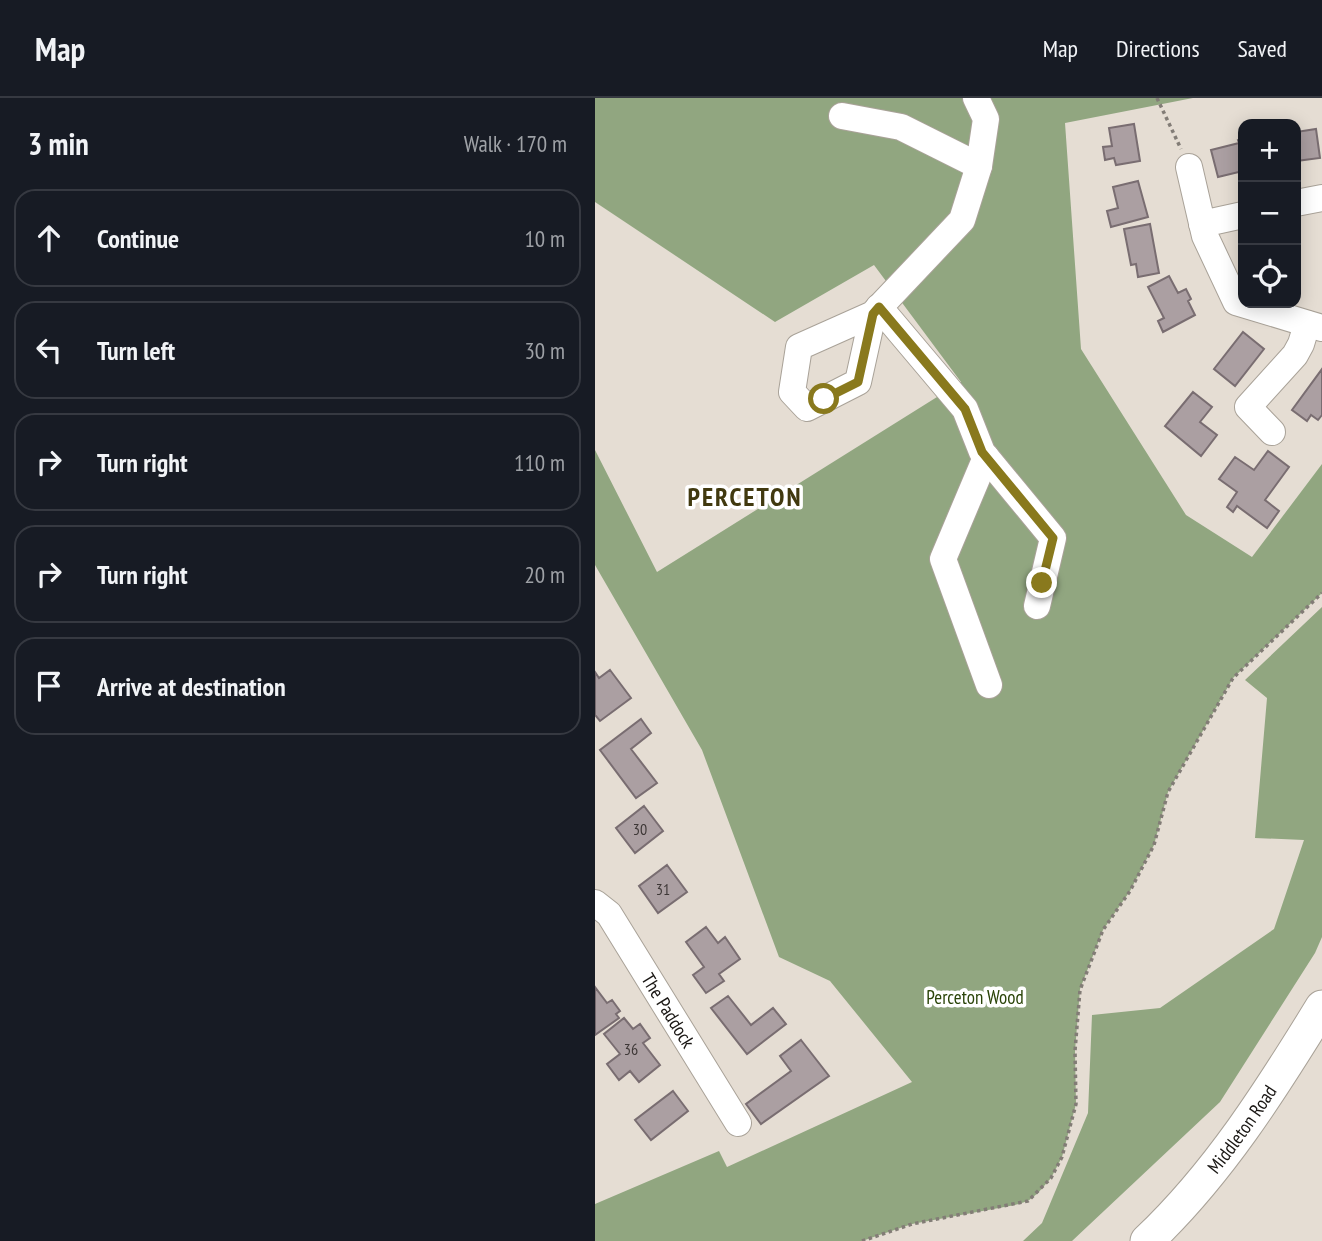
<!DOCTYPE html>
<html lang="en">
<head>
<meta charset="utf-8">
<style>
  :root { --surface:#171b24; --page:#20242c; --text:#f1f3f6; --muted:#9ea1a6; --line:#363941 }
  body { margin:0; font-family:"PT Sans Narrow",sans-serif; background:var(--page); color:var(--text) }
  .controls { position:absolute; right:21px; top:21px; display:grid; overflow:hidden; border-radius:14px; box-shadow:0 4px 18px #0003 }
  .controls button { width:63px; height:63px; display:grid; place-items:center; padding:0; border:0; border-bottom:2px solid var(--line); background:var(--surface); color:var(--text); font:35px sans-serif }
  .stop { position:absolute; width:21px; height:21px; margin:-16px; border:5px solid #89791d; border-radius:50%; background:#fff }
  .stop.end { background:#89791d; border-color:#fff; box-shadow:0 2px 7px #0008 }
  .list { margin:0; padding:0; list-style:none }
  h2 { display:flex; justify-content:space-between; align-items:center; height:91px; margin:0; padding:0 28px; font-size:30px }
  h2 small { font-size:23px; font-weight:400; color:var(--muted) }
  .list li { display:grid; grid-template-columns:46px 1fr auto; gap:21px; align-items:center; box-sizing:border-box; height:98px; margin:0 14px 14px; padding:0 14px; border:2px solid var(--line); border-radius:21px }
  .list b { display:block; font-size:26px; white-space:nowrap }
  .list em { font-size:23px; font-style:normal; color:var(--muted) }
  .icon { flex:none; width:38px; height:38px; fill:none; stroke:currentColor; stroke-width:2; stroke-linecap:round; stroke-linejoin:round }
  .map { position:relative; flex:none; width:727px; height:1143px; overflow:hidden }
  header { display:flex; align-items:center; gap:42px; box-sizing:border-box; height:98px; padding:0 35px; background:var(--surface); border-bottom:2px solid var(--line) }
  header strong { font-size:33px }
  nav { display:flex; gap:38px; margin-inline-start:auto; font-size:24px }
  main { display:flex }
  aside { flex:1; background:var(--surface) }
  .map>svg:first-child { display:block }
  .forest { fill:#91a680 }
  .building { fill:#ab9fa2; stroke:#796d71; stroke-width:2 }
  .lines { fill:none; stroke-linecap:round; stroke-linejoin:round }
  .minor-casing { stroke:#a9a298; stroke-width:28 }
  .major-casing { stroke:#a9a298; stroke-width:35 }
  .path { stroke:#827c76; stroke-width:3.5; stroke-dasharray:3.5 3.5; stroke-linecap:butt }
  .minor { stroke:#fff; stroke-width:26 }
  .major { stroke:#fff; stroke-width:33 }
  .route { stroke:#89791d; stroke-width:9 }
  .labels { text-anchor:middle; dominant-baseline:central; stroke-width:7; stroke-linejoin:round; paint-order:stroke }
  .number-label { font-size:16px; fill:#3e3837 }
  .park-label { font-size:19px; fill:#2a4408; stroke:#fff }
  .street-label { font-size:19px; fill:#191613; stroke:#fff }
  .district-label { font-size:26px; font-weight:bold; letter-spacing:2px; fill:#41390f; stroke:#fff }
</style>
</head>
<body>
<header>
<strong>Map</strong>
<nav><a>Map</a><a>Directions</a><a>Saved</a></nav>
</header>
<main>
<aside>
<h2>3 min<small>Walk · 170 m</small></h2>
<ul class="list">
<li><svg class="icon" aria-label="ahead" viewBox="0 0 24 24"><path d="M12 20V5M6 11l6-6 6 6"/></svg><div><b>Continue</b></div><em>10 m</em></li>
<li><svg class="icon" aria-label="left" viewBox="0 0 24 24"><path d="M17 20v-9H6M10 6l-5 5 5 5"/></svg><div><b>Turn left</b></div><em>30 m</em></li>
<li><svg class="icon" aria-label="right" viewBox="0 0 24 24"><path d="M7 20v-9h11M14 6l5 5-5 5"/></svg><div><b>Turn right</b></div><em>110 m</em></li>
<li><svg class="icon" aria-label="right" viewBox="0 0 24 24"><path d="M7 20v-9h11M14 6l5 5-5 5"/></svg><div><b>Turn right</b></div><em>20 m</em></li>
<li><svg class="icon" aria-label="arrive" viewBox="0 0 24 24"><path d="M6 21V4h12l-3 4 3 4H6"/></svg><div><b>Arrive at destination</b></div></li>
</ul>
</aside>
<div class="map">
<svg width="727" height="1143" viewBox="0 0 727 1143">
  <rect width="100%" height="100%" fill="#e5ddd3"/>
  <!-- forest -->
  <path class="forest" d="M0 0H598L470 25 486 251 591 417 657 459 727 366V495L638 580 573 694 559 747 535 793 508 832 485 891 480 953 481 1006 467 1059 456 1080 443 1095 433 1103 420 1107 317 1126 267 1143H0V1106L124 1053 132 1069 317 984 235 883 184 859 107 652 0 467V352L62 474 366 284 279 167 180 224 0 104Z
    M727 509V839L720 855 625 1004 477 1143H428L447 1125 493 1015 497 917 565 910 679 831 709 742 660 740 672 600 650 582Z"/>
  <!-- building -->
  <path class="building" d="M539 26 545 63 521 67 519 60 510 62 508 49 517 48 514 30Z
    M721 31 725 60 701 63V34Z
    M648 40V73L623 79 616 52 644 45 643 42Z
    M543 83 553 119 516 129 512 113 523 110 518 89Z
    M555 126 564 175 543 179 541 166 536 167 529 131Z
    M574 178 583 195 591 191 596 201 593 203 600 217 568 234 563 223 569 220 553 189Z
    M648 234 669 251 640 288 619 271Z
    M727 271V317L723 322 716 317 712 323 697 312Z
    M598 294 617 309 605 324 622 337 606 358 570 328Z
    M673 353 694 369 670 402 684 413 672 430 642 408 638 414 632 409 642 394 624 381 640 359 659 372Z
    M15 572 36 600 5 623 0 617V574L4 580Z
    M46 621 56 635 36 651 62 685 41 700 5 652Z
    M49 708 68 733 40 755 21 730Z
    M72 767 92 794 63 815 44 788Z
    M111 829 123 845 130 839 145 861 124 876 129 883 111 895 98 877 109 869 91 844Z
    M0 889 12 905 17 902 25 913 21 916 24 920 0 937Z
    M133 898 156 927 178 910 191 926 152 956 116 910Z
    M29 920 38 931 45 926 55 940 48 945 65 967 44 984 35 973 24 982 12 966 25 956 9 936Z
    M206 942 234 978 166 1026 151 1006 196 973 185 958Z
    M78 993 93 1013 56 1042 40 1022Z"/>
  <g class="lines">
    <!-- minor casing -->
    <g class="minor-casing">
      <g id="minor">
        <path d="M247 18 306 29 384 68"/>
        <path d="M594 69 610 138 641 204 727 230"/>
        <path d="M701 105 727 100"/>
        <path d="M607 126 648 117"/>
        <path d="M284 209 370 311 387 354 458 440 442 508"/>
        <path d="M278 216 263 284 212 310 197 294 204 249 278 216 367 122 384 68 391 21 381 0"/>
        <path d="M677 334 653 309 700 257 706 246 712 226"/>
        <path d="M391 359 348 461 394 587"/>
        <path id="s1" d="M0 805 14 816 143 1025"/>
      </g>
    </g>
    <!-- major casing -->
    <g class="major-casing">
      <g id="major">
        <path id="s2" d="M552 1143C623 1076 676 992 727 909"/>
      </g>
    </g>
    <!-- path -->
    <path class="path" d="M562 0 586 51
      M267 1143 317 1126 433 1103 456 1080 467 1059 481 1006 480 953 485 892 508 832 535 793 559 747 573 694 638 580 727 495"/>
    <!-- minor -->
    <use href="#minor" class="minor"/>
    <!-- major -->
    <use href="#major" class="major"/>
  </g>
  <g class="lines">
    <!-- route -->
    <path class="route" d="M229 301 263 284 278 216 284 209 370 311 387 354 458 440 447 485"/>
  </g>
  <g class="labels">
    <!-- number labels -->
    <g class="number-label">
      <text x="45" y="731">30</text>
      <text x="68" y="791">31</text>
      <text x="36" y="951">36</text>
    </g>
    <!-- park labels -->
    <g class="park-label">
      <text x="380" y="899">Perceton Wood</text>
    </g>
    <!-- street labels -->
    <g class="street-label">
      <text stroke="none"><textPath href="#s1" startOffset="131">The Paddock</textPath></text>
      <text stroke="none"><textPath href="#s2" startOffset="147">Middleton Road</textPath></text>
    </g>
    <!-- district labels -->
    <g class="district-label">
      <text x="150" y="398">PERCETON</text>
    </g>
  </g>
</svg>
<div class="controls">
<button>+</button>
<button>−</button>
<button><svg class="icon" aria-label="locate" viewBox="0 0 24 24"><circle cx="12" cy="12" r="6"/><path d="M12 2v4M12 18v4M2 12h4M18 12h4"/></svg></button>
</div>
<div class="stop" style="left:229px;top:301px"></div>
<div class="stop end" style="left:447px;top:485px"></div>
</div>
</main>
</body>
</html>
